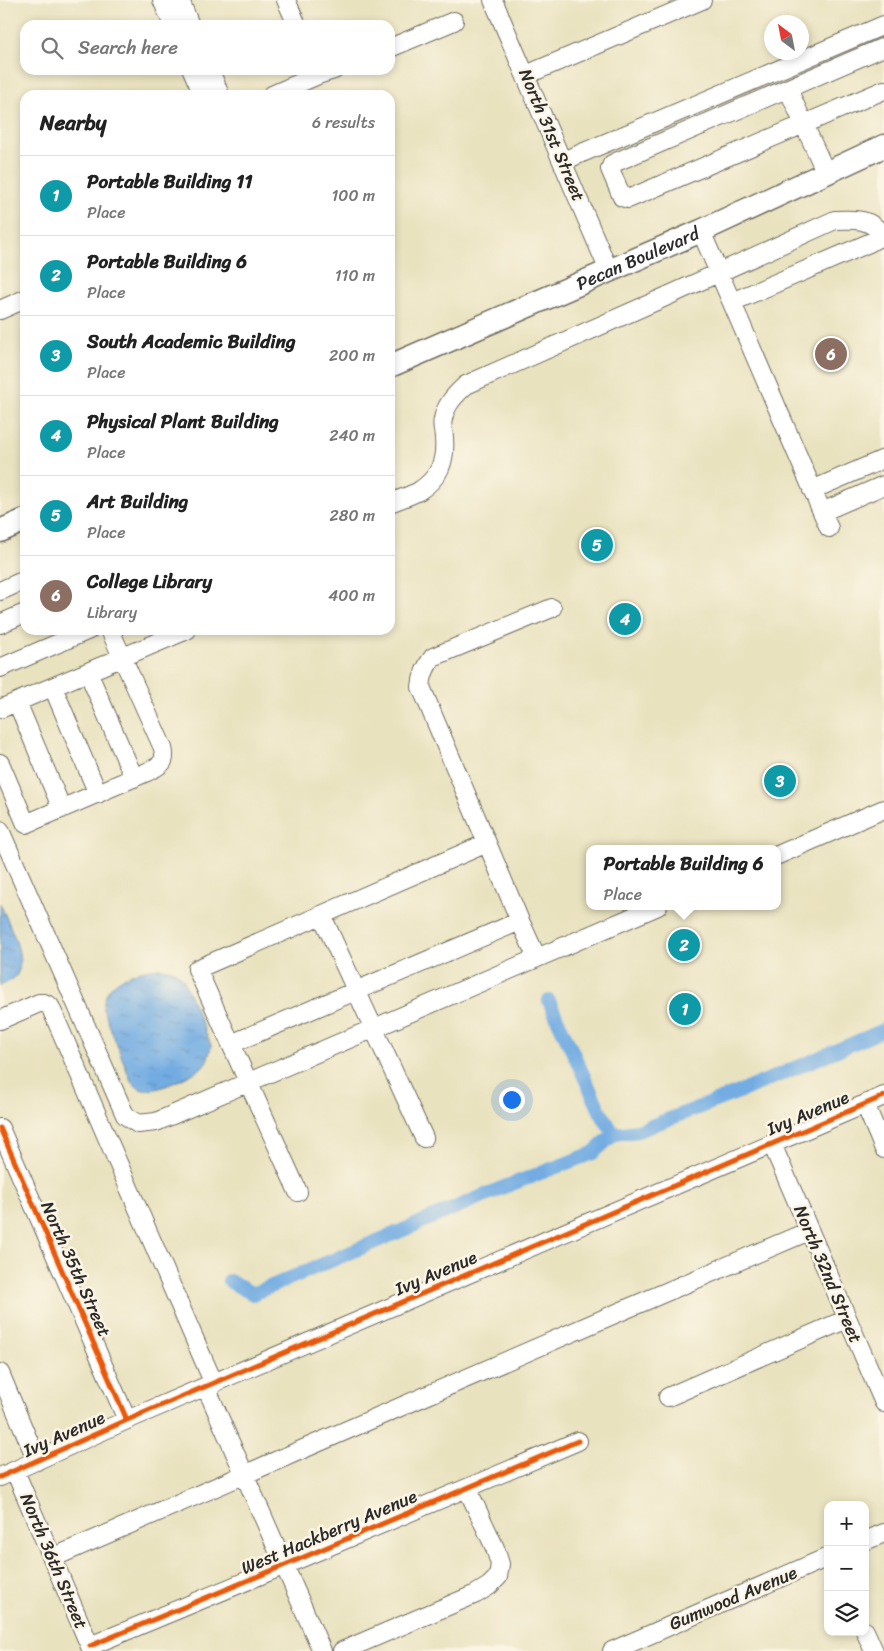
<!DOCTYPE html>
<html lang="en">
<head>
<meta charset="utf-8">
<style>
  :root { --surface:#fff; --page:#f2f2f2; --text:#222; --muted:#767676; --line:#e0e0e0; --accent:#0b8043 }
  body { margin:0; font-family:Sriracha,sans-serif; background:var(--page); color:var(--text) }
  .controls { position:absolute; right:15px; bottom:15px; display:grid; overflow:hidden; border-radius:10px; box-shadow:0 2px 8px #0003 }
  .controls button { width:45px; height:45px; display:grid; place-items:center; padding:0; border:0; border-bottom:1px solid var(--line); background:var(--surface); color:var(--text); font:25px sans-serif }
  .compass { position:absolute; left:764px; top:15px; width:45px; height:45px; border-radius:50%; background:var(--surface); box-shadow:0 2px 8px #0003; rotate:328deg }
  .you { position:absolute; left:511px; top:1099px; width:18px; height:18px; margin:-12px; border:4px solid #fff; border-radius:50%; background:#1a73e8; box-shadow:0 0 0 8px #1a73e833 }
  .badge { display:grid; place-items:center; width:32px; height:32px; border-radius:50%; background:var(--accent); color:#fff; font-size:16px; font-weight:700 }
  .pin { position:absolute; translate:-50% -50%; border:2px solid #fff; box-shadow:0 1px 5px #0006 }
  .popup { position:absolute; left:586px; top:845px; width:195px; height:65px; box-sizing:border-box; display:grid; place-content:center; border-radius:10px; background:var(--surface); filter:drop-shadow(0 1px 4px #0005); font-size:16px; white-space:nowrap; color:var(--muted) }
  .popup b { font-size:19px; color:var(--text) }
  .popup::after { content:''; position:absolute; left:50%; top:100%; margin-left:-10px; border:10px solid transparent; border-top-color:var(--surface) }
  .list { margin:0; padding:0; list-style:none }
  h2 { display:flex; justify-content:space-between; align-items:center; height:65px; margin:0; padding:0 20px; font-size:21px }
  h2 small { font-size:16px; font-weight:400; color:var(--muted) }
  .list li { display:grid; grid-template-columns:32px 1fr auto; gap:15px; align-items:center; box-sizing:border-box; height:80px; padding:0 20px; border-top:1px solid var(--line) }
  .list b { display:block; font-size:19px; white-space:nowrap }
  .list p { margin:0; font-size:16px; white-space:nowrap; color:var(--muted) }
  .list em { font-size:16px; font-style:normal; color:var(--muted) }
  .icon { flex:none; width:28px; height:28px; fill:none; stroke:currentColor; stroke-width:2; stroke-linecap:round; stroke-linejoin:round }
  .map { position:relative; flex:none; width:884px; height:1651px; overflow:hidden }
  .search { position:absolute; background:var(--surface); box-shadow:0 2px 8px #0003; left:20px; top:20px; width:375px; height:55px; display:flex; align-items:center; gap:12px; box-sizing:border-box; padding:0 18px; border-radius:15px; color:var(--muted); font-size:19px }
  .panel { position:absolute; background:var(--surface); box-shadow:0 2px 8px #0003; left:20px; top:90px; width:375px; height:545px; border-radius:15px }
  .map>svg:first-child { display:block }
  .water { fill:url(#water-ripples); stroke:#4e6c86 }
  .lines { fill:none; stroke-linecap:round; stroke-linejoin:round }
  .canal { stroke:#72ace2; stroke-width:14 }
  .minor-casing { stroke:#6e6b5f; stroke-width:20 }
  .major-casing { stroke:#6e6b5f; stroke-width:25 }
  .minor { stroke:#fff; stroke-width:18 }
  .major { stroke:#fff; stroke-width:22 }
  .cycleway-casing { stroke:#fcf5e5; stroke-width:8 }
  .cycleway { stroke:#e8590c; stroke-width:5 }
  .labels { text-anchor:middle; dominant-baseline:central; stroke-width:5; stroke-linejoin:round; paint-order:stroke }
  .street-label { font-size:18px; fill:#2b2b2b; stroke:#fcf5e5 }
</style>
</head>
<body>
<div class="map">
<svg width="884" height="1651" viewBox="0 0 884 1651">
  <defs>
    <pattern id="water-ripples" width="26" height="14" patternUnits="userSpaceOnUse" patternTransform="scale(1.25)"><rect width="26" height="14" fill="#72ace2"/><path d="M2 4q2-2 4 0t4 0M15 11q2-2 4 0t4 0" fill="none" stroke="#5e8cb7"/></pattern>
  </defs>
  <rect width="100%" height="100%" fill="#fcf5e5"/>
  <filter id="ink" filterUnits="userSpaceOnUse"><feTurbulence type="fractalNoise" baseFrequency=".02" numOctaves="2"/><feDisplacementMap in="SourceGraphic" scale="10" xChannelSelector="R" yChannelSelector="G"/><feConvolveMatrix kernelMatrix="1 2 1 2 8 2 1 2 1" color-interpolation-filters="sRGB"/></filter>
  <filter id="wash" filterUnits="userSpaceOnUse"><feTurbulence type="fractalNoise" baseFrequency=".0096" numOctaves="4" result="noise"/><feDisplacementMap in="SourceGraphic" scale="20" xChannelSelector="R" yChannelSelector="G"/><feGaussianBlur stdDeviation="1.12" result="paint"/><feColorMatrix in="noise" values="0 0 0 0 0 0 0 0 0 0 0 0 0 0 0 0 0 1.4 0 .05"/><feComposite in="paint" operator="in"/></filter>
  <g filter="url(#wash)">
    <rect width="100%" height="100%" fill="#e9e2bf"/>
    <!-- water -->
    <path class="water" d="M0 903C7 921 31 962 14 978 10 981 4 984 0 986Z
      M159 968C170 969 176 970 183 979L211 1045C210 1054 208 1061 202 1067 194 1075 155 1093 144 1090 138 1089 135 1085 131 1081L103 1009C103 980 135 970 159 968Z"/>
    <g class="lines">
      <!-- canal -->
      <path class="canal" d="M614 1134 638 1131 744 1090 884 1030
        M229 1281 253 1294 504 1187 593 1153 614 1134 601 1113 549 1001"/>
    </g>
  </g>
  <g filter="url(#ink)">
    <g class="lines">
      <!-- minor casing -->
      <g class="minor-casing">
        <path id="minor" d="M162 0 173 25
          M180 0 190 25
          M286 0 297 25
          M493 0 609 271
          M884 47 616 162 612 164 610 169 622 197 628 199 884 90
          M390 48 454 21
          M192 70 203 95
          M210 70 220 95
          M526 75 702 0
          M788 89 826 173
          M272 95 318 75 334 70
          M563 161 884 25
          M701 231 829 528
          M732 302 869 243 883 235
          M0 310 25 299
          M812 490 884 459
          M390 503C399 499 410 496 419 491 439 478 446 462 444 438 444 432 441 425 443 419 446 404 455 395 466 385L663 298 835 220C856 219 870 218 884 236
          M822 512 884 485
          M0 591 25 580
          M0 624 25 613
          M0 668 89 630
          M88 672 134 778
          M53 687 98 794
          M17 702 62 809
          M0 709 187 630
          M0 763 26 824 147 772C160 765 167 764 163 748L110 630
          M0 830 125 1115 138 1124 156 1122 658 906
          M487 843 421 687C422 675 425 667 433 657L552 608
          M778 855 884 809
          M322 916 424 1138
          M520 921 537 958
          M0 1020 39 1003H44L50 1006 214 1384
          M231 1044 520 921 487 843 197 969C231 1043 264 1118 298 1192
          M865 1104 884 1149
          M0 1128 127 1420
          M772 1144 884 1403
          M0 1373 37 1461
          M206 1387 322 1651
          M668 1397 847 1319
          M15 1471 92 1651
          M0 1477 127 1420 884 1096
          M865 1541 884 1533
          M52 1558 617 1313 809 1231
          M865 1631 874 1651
          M90 1646 285 1565 578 1441
          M342 1651 476 1594 489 1586 498 1577 500 1564 495 1548 467 1488
          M612 1651 828 1557"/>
      </g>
      <!-- major casing -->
      <g class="major-casing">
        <g id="major">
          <path id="s1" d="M390 366 701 231 884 146"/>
          <path d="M0 531 25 520"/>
        </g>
      </g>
      <!-- minor -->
      <use href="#minor" class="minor"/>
      <!-- major -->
      <use href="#major" class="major"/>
      <!-- cycleway casing -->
      <g class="cycleway-casing">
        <path id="cycleway" d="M0 1128 127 1420
          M0 1477 127 1420 884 1096
          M90 1646 285 1565 578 1441"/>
      </g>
      <!-- cycleway -->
      <use href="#cycleway" class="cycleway"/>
    </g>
  </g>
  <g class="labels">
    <!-- street labels -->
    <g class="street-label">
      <text transform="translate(552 135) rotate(67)">North 31st Street</text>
      <text stroke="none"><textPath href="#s1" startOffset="270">Pecan Boulevard</textPath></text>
      <text transform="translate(808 1113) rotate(-23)">Ivy Avenue</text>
      <text transform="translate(76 1269) rotate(66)">North 35th Street</text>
      <text transform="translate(436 1273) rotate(-23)">Ivy Avenue</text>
      <text transform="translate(828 1274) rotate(67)">North 32nd Street</text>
      <text transform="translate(64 1434) rotate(-24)">Ivy Avenue</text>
      <text transform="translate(329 1532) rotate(-23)">West Hackberry Avenue</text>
      <text transform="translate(54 1561) rotate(67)">North 36th Street</text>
      <text transform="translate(733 1598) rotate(-23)">Gumwood Avenue</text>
    </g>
  </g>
</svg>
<div class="controls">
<button>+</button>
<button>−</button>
<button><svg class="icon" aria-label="layers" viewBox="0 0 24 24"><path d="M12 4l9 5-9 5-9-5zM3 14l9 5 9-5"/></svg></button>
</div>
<svg class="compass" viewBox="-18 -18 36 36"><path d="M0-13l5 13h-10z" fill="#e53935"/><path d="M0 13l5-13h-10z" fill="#767676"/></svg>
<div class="you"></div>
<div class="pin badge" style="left:685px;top:1009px;background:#0f9aa8">1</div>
<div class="pin badge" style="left:684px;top:945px;background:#0f9aa8">2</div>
<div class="popup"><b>Portable Building 6</b>Place</div>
<div class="pin badge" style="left:780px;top:781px;background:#0f9aa8">3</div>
<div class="pin badge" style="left:625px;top:619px;background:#0f9aa8">4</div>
<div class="pin badge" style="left:597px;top:545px;background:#0f9aa8">5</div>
<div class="pin badge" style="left:831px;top:354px;background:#8d6e63">6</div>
<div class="search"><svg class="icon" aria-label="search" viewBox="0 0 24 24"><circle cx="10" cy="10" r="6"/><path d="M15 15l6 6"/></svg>Search here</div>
<section class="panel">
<h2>Nearby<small>6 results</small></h2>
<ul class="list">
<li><span class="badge" style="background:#0f9aa8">1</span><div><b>Portable Building 11</b><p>Place</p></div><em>100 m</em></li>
<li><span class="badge" style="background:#0f9aa8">2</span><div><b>Portable Building 6</b><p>Place</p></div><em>110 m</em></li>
<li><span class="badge" style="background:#0f9aa8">3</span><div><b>South Academic Building</b><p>Place</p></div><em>200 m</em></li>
<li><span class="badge" style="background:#0f9aa8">4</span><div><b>Physical Plant Building</b><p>Place</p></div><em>240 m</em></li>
<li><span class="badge" style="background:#0f9aa8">5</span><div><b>Art Building</b><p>Place</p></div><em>280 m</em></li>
<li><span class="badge" style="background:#8d6e63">6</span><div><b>College Library</b><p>Library</p></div><em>400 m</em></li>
</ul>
</section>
</div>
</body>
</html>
